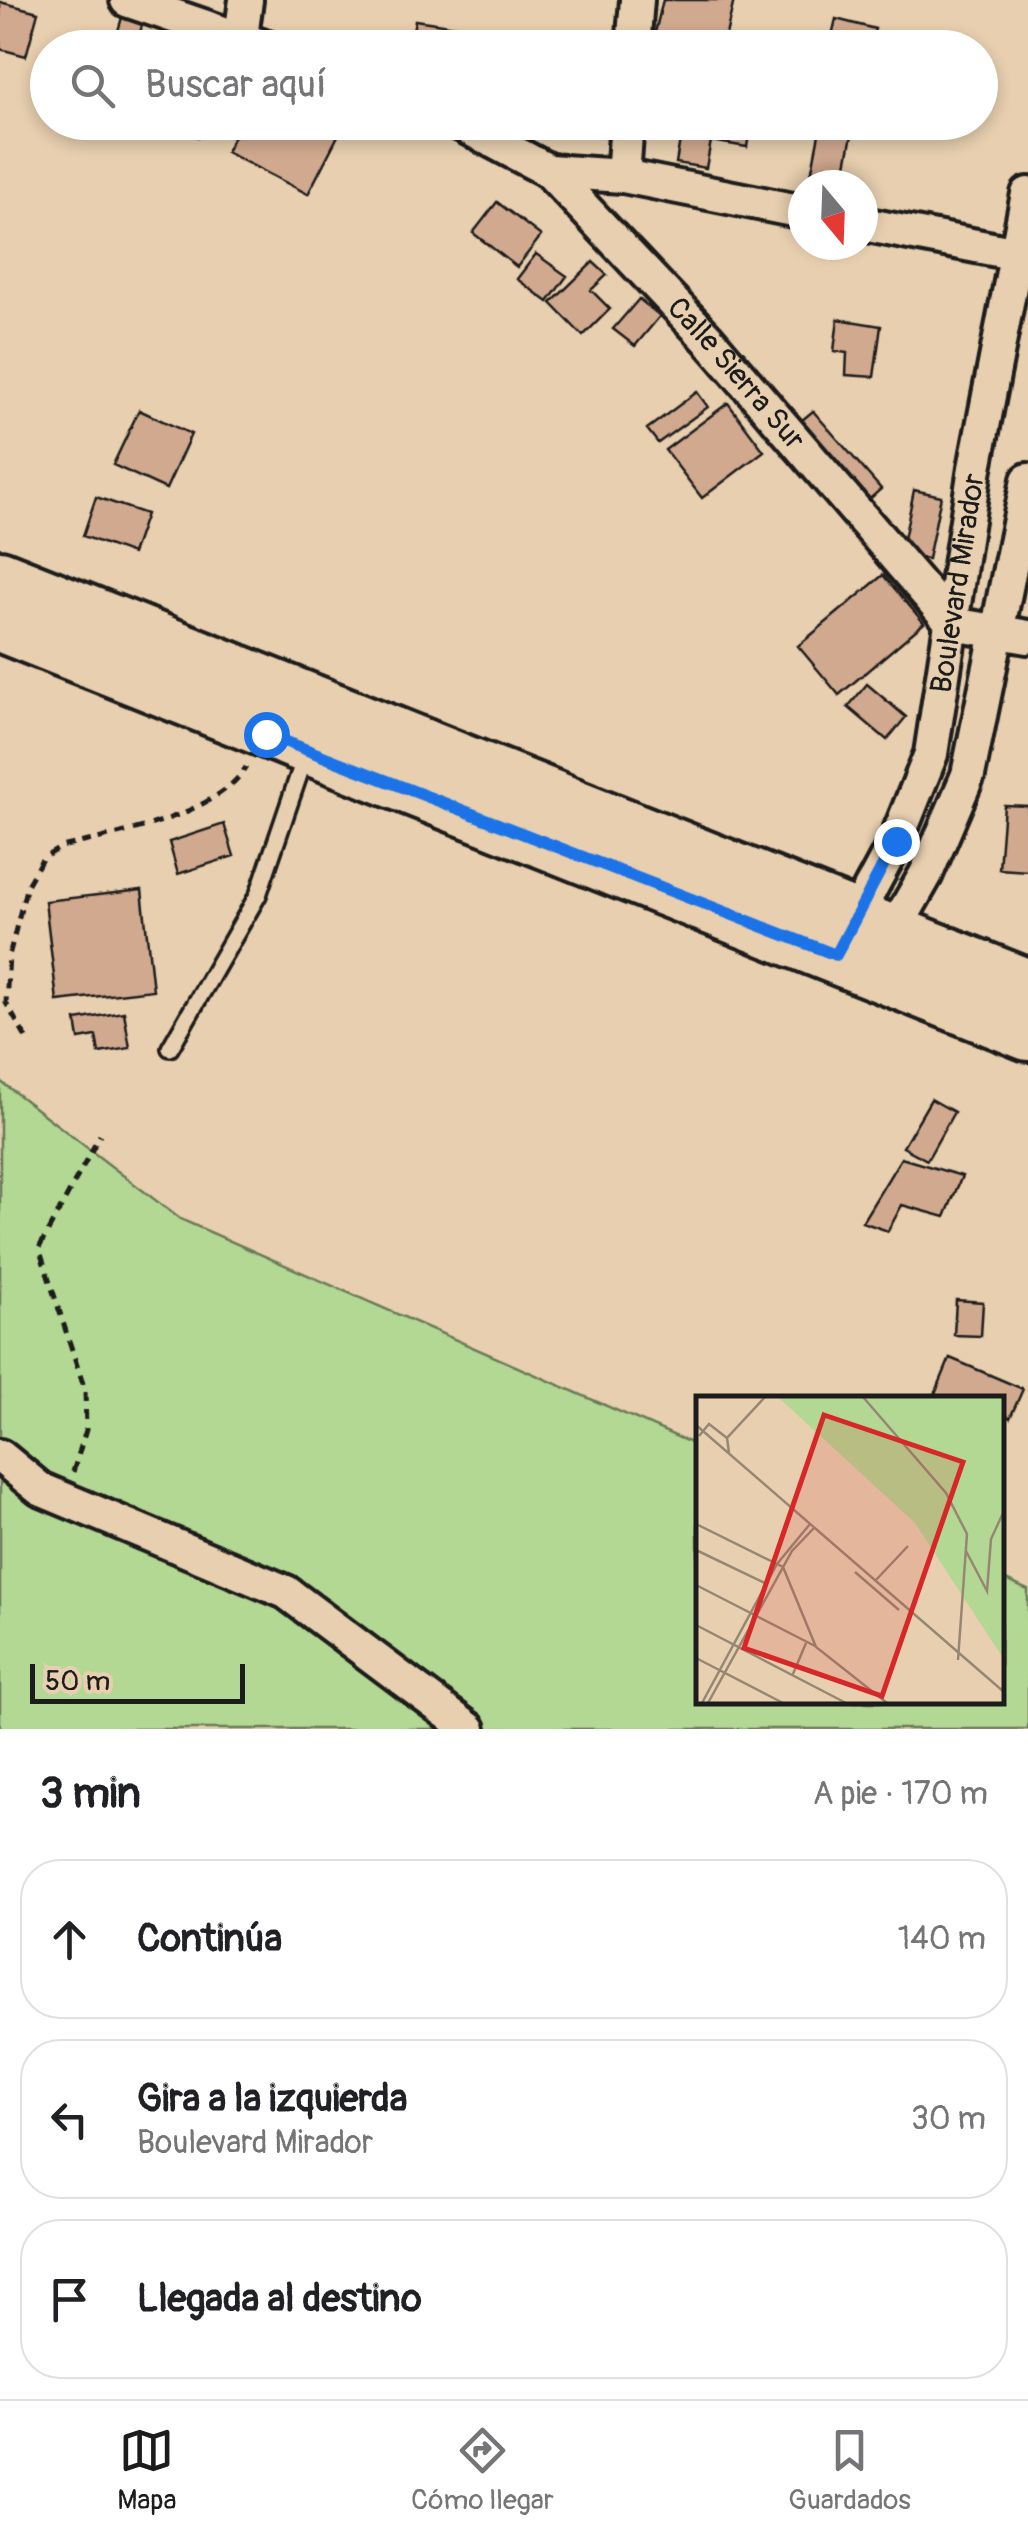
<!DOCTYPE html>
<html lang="es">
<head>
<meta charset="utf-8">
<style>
  :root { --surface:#fff; --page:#f6f6f6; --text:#202124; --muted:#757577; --line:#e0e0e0; --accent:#1c1c1c }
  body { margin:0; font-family:Pangolin,sans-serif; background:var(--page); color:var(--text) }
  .compass { position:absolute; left:788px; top:170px; width:90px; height:90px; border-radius:50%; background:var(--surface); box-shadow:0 5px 15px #0003; rotate:161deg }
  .scale { position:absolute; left:30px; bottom:25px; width:215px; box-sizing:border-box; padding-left:10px; border:5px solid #1c1c1c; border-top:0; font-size:28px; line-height:35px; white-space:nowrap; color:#1c1c1c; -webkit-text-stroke:8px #e7cfaf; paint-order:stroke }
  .stop { position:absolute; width:30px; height:30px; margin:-22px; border:8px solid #1a73e8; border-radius:50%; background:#fff }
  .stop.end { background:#1a73e8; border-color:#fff; box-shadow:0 2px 10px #0008 }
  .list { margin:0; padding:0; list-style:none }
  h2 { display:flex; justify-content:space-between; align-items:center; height:130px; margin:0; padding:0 40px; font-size:42px }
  h2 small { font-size:32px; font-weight:400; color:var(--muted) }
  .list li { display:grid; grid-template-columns:65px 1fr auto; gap:30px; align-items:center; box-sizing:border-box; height:160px; margin:0 20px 20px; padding:0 20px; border:2px solid var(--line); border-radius:40px }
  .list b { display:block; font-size:38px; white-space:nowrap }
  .list p { margin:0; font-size:32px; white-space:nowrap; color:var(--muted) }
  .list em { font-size:32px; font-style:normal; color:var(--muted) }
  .icon { flex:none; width:55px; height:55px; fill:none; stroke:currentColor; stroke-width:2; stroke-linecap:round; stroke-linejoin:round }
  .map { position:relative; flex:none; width:1028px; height:1729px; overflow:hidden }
  .search { position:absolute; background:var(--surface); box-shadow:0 5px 15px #0003; left:30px; right:30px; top:30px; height:110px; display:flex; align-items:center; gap:25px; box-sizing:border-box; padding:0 35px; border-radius:55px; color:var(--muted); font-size:38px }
  .sheet { height:670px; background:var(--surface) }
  nav { display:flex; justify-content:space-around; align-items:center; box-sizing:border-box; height:140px; border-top:2px solid var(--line); background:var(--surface); font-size:28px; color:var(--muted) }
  nav a { display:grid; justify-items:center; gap:5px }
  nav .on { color:var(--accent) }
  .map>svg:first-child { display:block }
  .green { fill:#b3d893; stroke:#687a58; stroke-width:2.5 }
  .building { fill:#d1a98f; stroke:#1c1c1c; stroke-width:2.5 }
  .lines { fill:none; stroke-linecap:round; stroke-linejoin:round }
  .service-casing { stroke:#1c1c1c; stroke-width:22 }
  .minor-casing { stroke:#1c1c1c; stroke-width:40 }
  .primary-casing { stroke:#1c1c1c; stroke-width:58 }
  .path { stroke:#1c1c1c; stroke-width:5; stroke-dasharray:10 8; stroke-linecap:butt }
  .service { stroke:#e7cfaf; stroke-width:15 }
  .minor { stroke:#e7cfaf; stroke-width:32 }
  .primary { stroke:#e7cfaf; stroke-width:50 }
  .route { stroke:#1a73e8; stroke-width:12 }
  .labels { text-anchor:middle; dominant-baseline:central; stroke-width:10; stroke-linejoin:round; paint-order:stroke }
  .street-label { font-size:30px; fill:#1c1c1c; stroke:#e7cfaf }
  .inset-road { fill:none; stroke:#968774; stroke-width:2.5 }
  .view { fill:#d62828; fill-opacity:0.15; stroke:#d62828; stroke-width:5 }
  .inset-edge { fill:none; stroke:#1c1c1c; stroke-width:5 }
</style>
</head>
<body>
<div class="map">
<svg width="1028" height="1729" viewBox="0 0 1028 1729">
  <rect width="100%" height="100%" fill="#e7cfaf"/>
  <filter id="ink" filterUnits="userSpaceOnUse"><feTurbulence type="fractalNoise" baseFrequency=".01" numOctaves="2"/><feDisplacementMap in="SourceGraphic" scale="20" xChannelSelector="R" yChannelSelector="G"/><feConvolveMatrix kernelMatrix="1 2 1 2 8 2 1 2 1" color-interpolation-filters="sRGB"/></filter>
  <g filter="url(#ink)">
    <!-- green -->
    <path class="green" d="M0 1081 180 1219 698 1446V1702H1000L1001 1578 1028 1590V1729H0Z"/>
    <!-- building -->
    <path class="building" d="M663 0H734L723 48 654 37Z
      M0 2 38 12 26 56 0 49Z
      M126 4 146 13 135 48H113Z
      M836 19 875 29 870 48H829Z
      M415 20 456 26 452 48H410Z
      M48 49V77L36 72Z
      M166 122H205L199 137Z
      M241 122H345L308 194 226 152Z
      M683 122H751L747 147 711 141 706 168 676 163Z
      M820 129 852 135 842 185H809Z
      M497 202 541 236 517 267 473 233Z
      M536 254 567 276 548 302 517 279Z
      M593 262 607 275 591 290 610 309 583 336 551 303Z
      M639 299 660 316 635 346 613 329Z
      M838 319 881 326 874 377 846 375 847 353 834 351Z
      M697 392 708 407 658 443 647 429Z
      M728 403 764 451 702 498 665 450Z
      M139 410 191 434 166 489 113 465Z
      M813 411 881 489 863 505 795 426Z
      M914 490 941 496 928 559 901 554Z
      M96 497 146 514 132 554 83 536Z
      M883 575 924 623 839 695 798 646Z
      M867 684 906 717 887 740 848 707Z
      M1004 805 1028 806V871L999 869Z
      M224 824 234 856 178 874 169 842Z
      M142 890 153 990 57 1001 45 901Z
      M124 1012 130 1048 99 1053 96 1036 79 1039 76 1020Z
      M931 1099 954 1112 927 1160 903 1147Z
      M901 1158 962 1176 945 1217 902 1205 888 1231 862 1222Z
      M956 1300 983 1302 981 1336 954 1335Z
      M950 1358 1023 1389 1010 1418 1000 1413V1399H933Z"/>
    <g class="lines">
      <!-- service casing -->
      <g class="service-casing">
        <path id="service" d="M170 1048 258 895 306 754"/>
      </g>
      <!-- minor casing -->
      <g class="minor-casing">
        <g id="minor">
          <path d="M127 0 267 48"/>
          <path d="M241 37 246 0"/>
          <path d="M633 48 637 0"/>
          <path id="s1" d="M457 122 549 171 708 339 953 624 1028 637"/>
          <path d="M549 171 623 176 803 212"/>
          <path d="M623 176 627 122"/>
          <path d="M863 224 1028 256"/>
          <path id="s2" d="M847 932 896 841 931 754 975 468 1028 194"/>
          <path d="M885 946 926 874 968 775 1028 480"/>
          <path d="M0 1456 40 1489 286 1592 469 1729"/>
        </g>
      </g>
      <!-- primary casing -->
      <g class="primary-casing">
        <path id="primary" d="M0 576 1028 985
          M0 626 1028 1035"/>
      </g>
      <!-- path -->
      <path class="path" d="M26 1038 6 1003 9 956 27 885 42 859 61 847C114 835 216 816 246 767
        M73 1472 86 1430 85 1390 39 1248 100 1135"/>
      <!-- service -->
      <use href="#service" class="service"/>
      <!-- minor -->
      <use href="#minor" class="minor"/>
      <!-- primary -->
      <use href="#primary" class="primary"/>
    </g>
  </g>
  <g class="lines" filter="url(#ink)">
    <!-- route -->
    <path class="route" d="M266 734 836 955 896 841"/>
  </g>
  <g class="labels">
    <!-- street labels -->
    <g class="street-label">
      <text stroke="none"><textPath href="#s1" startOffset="380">Calle Sierra Sur</textPath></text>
      <text stroke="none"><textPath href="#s2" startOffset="370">Boulevard Mirador</textPath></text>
    </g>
  </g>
  <!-- overview -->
  <g transform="translate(696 1396)">
    <rect width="308" height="308" fill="#e7cfaf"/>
    <path d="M82 1H307V262L219 127Z" fill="#b3d893"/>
    <path class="inset-road" d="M167 1 250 97 271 138 262 264M0 29 308 296M3 40 13 28 31 42M33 57 31 42 69 1M0 128 87 171 120 251 191 307M0 154 71 188M270 155 291 195 295 143 308 115M159 176 203 214M179 185 212 150M0 189 119 250M0 229 150 307M0 262 87 307M97 278 110 247M6 307 81 168 114 128M12 307 96 155 118 132"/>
    <path class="view" d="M128 19 267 66 186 300 48 252Z"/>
    <rect width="308" height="308" class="inset-edge"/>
  </g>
</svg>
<svg class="compass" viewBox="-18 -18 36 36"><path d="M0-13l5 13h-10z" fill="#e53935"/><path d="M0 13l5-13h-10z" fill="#757577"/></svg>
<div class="scale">50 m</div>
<div class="stop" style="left:266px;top:734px"></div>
<div class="stop end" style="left:896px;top:841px"></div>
<div class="search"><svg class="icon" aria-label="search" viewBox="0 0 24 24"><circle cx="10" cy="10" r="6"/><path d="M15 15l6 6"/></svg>Buscar aquí</div>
</div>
<section class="sheet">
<h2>3 min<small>A pie · 170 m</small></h2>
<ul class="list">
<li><svg class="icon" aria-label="ahead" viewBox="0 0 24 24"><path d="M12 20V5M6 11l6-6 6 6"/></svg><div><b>Continúa</b></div><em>140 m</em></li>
<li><svg class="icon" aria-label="left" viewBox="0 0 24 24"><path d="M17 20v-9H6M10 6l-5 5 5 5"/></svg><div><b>Gira a la izquierda</b><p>Boulevard Mirador</p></div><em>30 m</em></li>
<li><svg class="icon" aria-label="arrive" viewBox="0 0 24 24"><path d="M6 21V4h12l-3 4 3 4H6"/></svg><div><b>Llegada al destino</b></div></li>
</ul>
</section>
<nav>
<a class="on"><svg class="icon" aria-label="map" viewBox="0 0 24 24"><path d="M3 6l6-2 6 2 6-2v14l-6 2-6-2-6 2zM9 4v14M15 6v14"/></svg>Mapa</a>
<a><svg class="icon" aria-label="directions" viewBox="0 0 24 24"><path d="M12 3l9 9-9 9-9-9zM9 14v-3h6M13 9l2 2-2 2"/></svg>Cómo llegar</a>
<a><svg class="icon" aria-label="saved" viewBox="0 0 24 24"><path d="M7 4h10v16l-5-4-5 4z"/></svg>Guardados</a>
</nav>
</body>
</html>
